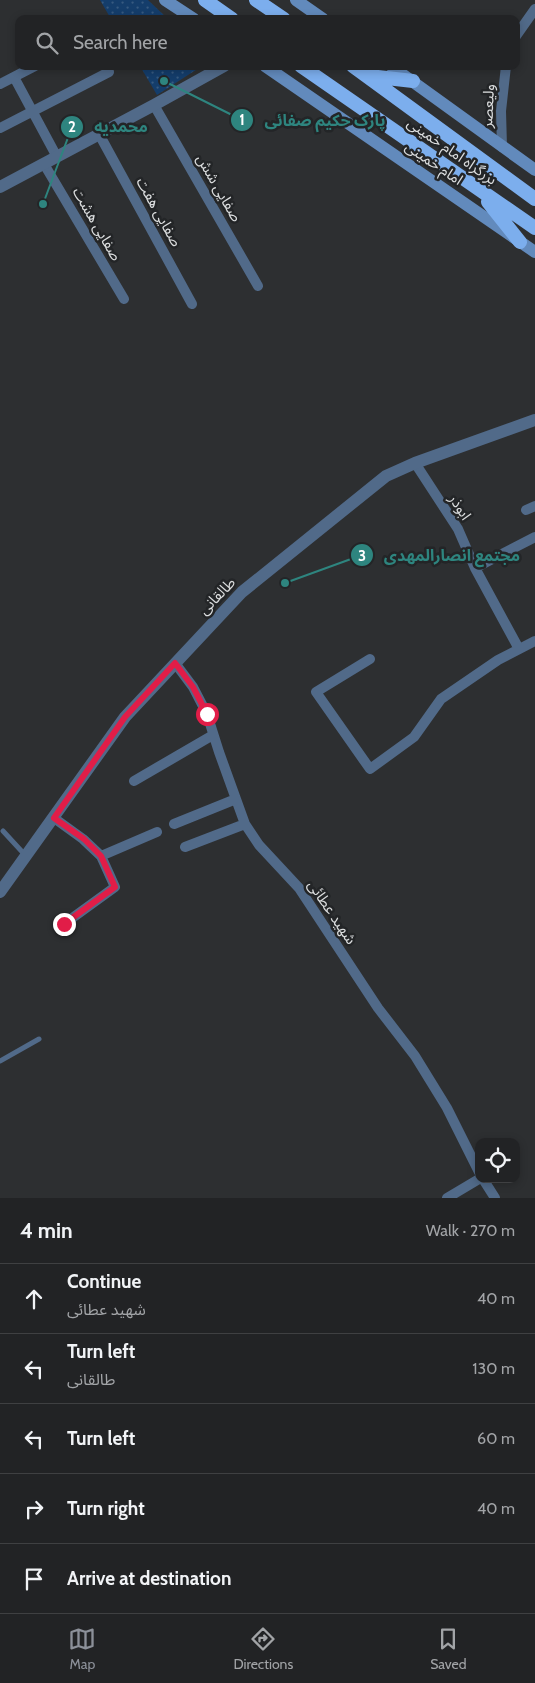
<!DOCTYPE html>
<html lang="en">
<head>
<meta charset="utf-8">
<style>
  :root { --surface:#222325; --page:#2a2b2d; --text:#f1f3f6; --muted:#a2a4a7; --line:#3f4042; --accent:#8c9099 }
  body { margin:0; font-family:Cabin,"Noto Sans Arabic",sans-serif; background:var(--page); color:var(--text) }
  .controls { position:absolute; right:15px; bottom:15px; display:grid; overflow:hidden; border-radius:10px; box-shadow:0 2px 8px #0003 }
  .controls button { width:45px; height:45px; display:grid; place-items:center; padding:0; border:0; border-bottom:1px solid var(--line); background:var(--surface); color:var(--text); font:25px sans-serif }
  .stop { position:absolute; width:15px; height:15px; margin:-11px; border:4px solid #e11d48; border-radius:50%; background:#fff }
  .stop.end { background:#e11d48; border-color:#fff; box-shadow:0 1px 5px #0008 }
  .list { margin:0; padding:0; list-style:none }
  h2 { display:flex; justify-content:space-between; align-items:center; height:65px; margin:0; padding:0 20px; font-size:21px }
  h2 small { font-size:16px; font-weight:400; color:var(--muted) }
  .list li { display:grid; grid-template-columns:32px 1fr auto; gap:15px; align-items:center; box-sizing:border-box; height:70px; padding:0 20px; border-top:1px solid var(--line) }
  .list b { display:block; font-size:19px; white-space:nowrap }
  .list p { margin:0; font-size:16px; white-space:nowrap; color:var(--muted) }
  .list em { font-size:16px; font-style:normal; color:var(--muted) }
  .icon { flex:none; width:28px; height:28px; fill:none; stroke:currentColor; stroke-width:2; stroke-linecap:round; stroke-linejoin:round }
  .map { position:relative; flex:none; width:535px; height:1198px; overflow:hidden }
  .search { position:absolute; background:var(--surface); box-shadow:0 2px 8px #0003; left:15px; right:15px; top:15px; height:55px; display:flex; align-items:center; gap:12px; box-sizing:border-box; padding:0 18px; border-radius:10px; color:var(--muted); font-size:19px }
  .sheet { height:415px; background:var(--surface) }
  nav { display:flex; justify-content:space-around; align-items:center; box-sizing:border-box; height:70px; border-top:1px solid var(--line); background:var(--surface); font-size:14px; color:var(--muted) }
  nav a { display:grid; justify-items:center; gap:2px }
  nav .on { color:var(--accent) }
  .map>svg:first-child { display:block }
  .park { fill:url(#park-dots) }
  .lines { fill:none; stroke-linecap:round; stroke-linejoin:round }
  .service { stroke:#516a89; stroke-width:5 }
  .minor { stroke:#516a89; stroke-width:10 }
  .tertiary { stroke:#516a89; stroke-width:12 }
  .secondary { stroke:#628abc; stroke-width:12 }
  .trunk { stroke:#7caeed; stroke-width:14 }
  .route { stroke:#e11d48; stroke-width:6 }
  .labels { text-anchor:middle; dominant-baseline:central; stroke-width:5; stroke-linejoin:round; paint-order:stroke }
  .street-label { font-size:15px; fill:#dbddde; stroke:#232527 }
  .leader { fill:none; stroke:#2e857f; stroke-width:2 }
  .callout-dot { fill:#2e857f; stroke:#232527; stroke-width:2 }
  .mark-label { font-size:15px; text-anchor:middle; font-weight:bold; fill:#fff }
  .callout-label { font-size:16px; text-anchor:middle; font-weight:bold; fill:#2e857f; stroke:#232527; stroke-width:5; stroke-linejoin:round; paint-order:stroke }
</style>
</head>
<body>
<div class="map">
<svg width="535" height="1198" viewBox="0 0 535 1198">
  <defs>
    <pattern id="park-dots" width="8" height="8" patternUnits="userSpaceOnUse" patternTransform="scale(1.25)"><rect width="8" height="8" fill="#143d6b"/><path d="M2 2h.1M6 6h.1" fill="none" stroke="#365980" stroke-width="1.8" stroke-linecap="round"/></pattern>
  </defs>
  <rect width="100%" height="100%" fill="#2d2f31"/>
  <!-- park -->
  <path class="park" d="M100 0H148L168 19H111Z
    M140 66H202L157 95Z"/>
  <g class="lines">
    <!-- service -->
    <path class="service" d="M3 831 26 856
      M0 1061 39 1039"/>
    <!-- minor -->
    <path class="minor" d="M516 36 535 9
      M14 77 57 157
      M0 84 35 66
      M154 105 258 286
      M0 128 109 72
      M99 134 192 304
      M502 147 501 111 506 66
      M44 164 124 299
      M415 463 458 529 475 568 519 649
      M526 510 535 506
      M475 568 535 537
      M370 659 316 692 370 769 414 737 441 699 498 660 535 641
      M175 663 193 687 207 714 219 752 245 824 259 845 299 888 378 1008 415 1056 447 1108 479 1172
      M134 781 213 735
      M54 818 83 839 101 856 115 887 64 924
      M174 824 236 799
      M185 847 245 824
      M101 856 157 832
      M483 1179 495 1198
      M447 1198 479 1179"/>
    <!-- tertiary -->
    <path class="tertiary" d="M0 187 154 105 224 66
      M0 892 125 717 242 592 386 476 415 463 535 420"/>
    <!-- secondary -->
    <path class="secondary" d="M165 0 194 19
      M296 0 323 19
      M265 66 535 252
      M391 66 535 170"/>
    <!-- trunk -->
    <path class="trunk" d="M205 0 232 19
      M256 0 284 19
      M301 66 535 228
      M353 66 535 199
      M369 76 413 81
      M488 202 520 242"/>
  </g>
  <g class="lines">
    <!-- route -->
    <path class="route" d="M64 924 115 887 101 856 84 839 54 818 125 717 175 663 193 687 207 714"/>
  </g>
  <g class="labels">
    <!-- street labels -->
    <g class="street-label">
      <text transform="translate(488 106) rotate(-87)">ولیعصر</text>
      <text transform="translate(452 151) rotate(35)">بزرگراه امام خمینی</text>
      <text transform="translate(434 163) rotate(34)">امام خمینی</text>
      <text transform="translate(219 188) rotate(60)">صفایی شش</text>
      <text transform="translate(159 212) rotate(61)">صفایی هفت</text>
      <text transform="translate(97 224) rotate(60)">صفایی هشت</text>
      <text transform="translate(460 507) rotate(57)">ابوذر</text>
      <text transform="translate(217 596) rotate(-46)">طالقانی</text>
      <text transform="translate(332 912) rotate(56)">شهید عطائی</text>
    </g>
  </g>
  <!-- callouts -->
  <path class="leader" d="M164 81L242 120M43 204L72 127M285 583L362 555"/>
  <g class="callout-dot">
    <circle cx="164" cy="81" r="5"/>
    <circle cx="43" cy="204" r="5"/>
    <circle cx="285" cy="583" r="5"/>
    <circle cx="242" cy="120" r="12"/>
    <circle cx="72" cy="127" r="12"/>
    <circle cx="362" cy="555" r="12"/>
  </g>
  <g class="mark-label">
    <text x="242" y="125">1</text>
    <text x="72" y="132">2</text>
    <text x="362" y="561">3</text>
  </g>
  <g class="callout-label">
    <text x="325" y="126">پارک حکیم صفائی</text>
    <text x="121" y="132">محمدیه</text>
    <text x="452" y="561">مجتمع انصارالمهدی</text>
  </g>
</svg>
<div class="controls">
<button><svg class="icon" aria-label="locate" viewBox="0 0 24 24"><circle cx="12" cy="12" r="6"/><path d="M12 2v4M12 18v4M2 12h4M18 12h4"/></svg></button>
</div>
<div class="stop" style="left:207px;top:714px"></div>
<div class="stop end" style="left:64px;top:924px"></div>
<div class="search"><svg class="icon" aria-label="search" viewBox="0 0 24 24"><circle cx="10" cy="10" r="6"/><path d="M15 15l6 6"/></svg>Search here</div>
</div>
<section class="sheet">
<h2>4 min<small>Walk · 270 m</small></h2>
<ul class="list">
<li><svg class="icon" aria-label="ahead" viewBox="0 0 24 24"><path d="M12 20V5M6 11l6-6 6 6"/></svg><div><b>Continue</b><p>شهید عطائی</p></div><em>40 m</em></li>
<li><svg class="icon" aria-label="left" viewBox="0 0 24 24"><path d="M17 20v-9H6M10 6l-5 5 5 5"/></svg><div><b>Turn left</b><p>طالقانی</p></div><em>130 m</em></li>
<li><svg class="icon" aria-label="left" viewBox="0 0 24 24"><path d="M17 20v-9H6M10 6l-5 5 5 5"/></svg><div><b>Turn left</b></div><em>60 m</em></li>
<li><svg class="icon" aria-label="right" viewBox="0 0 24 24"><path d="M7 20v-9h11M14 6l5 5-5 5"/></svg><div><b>Turn right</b></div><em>40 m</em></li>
<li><svg class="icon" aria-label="arrive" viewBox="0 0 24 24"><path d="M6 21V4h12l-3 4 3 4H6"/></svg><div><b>Arrive at destination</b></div></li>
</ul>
</section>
<nav>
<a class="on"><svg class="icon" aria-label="map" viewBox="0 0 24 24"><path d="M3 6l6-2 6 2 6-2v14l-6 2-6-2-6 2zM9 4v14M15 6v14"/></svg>Map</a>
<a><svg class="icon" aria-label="directions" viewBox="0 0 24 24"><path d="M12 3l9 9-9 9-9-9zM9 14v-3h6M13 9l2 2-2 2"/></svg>Directions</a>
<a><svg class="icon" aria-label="saved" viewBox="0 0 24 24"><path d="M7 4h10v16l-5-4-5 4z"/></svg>Saved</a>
</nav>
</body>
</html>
